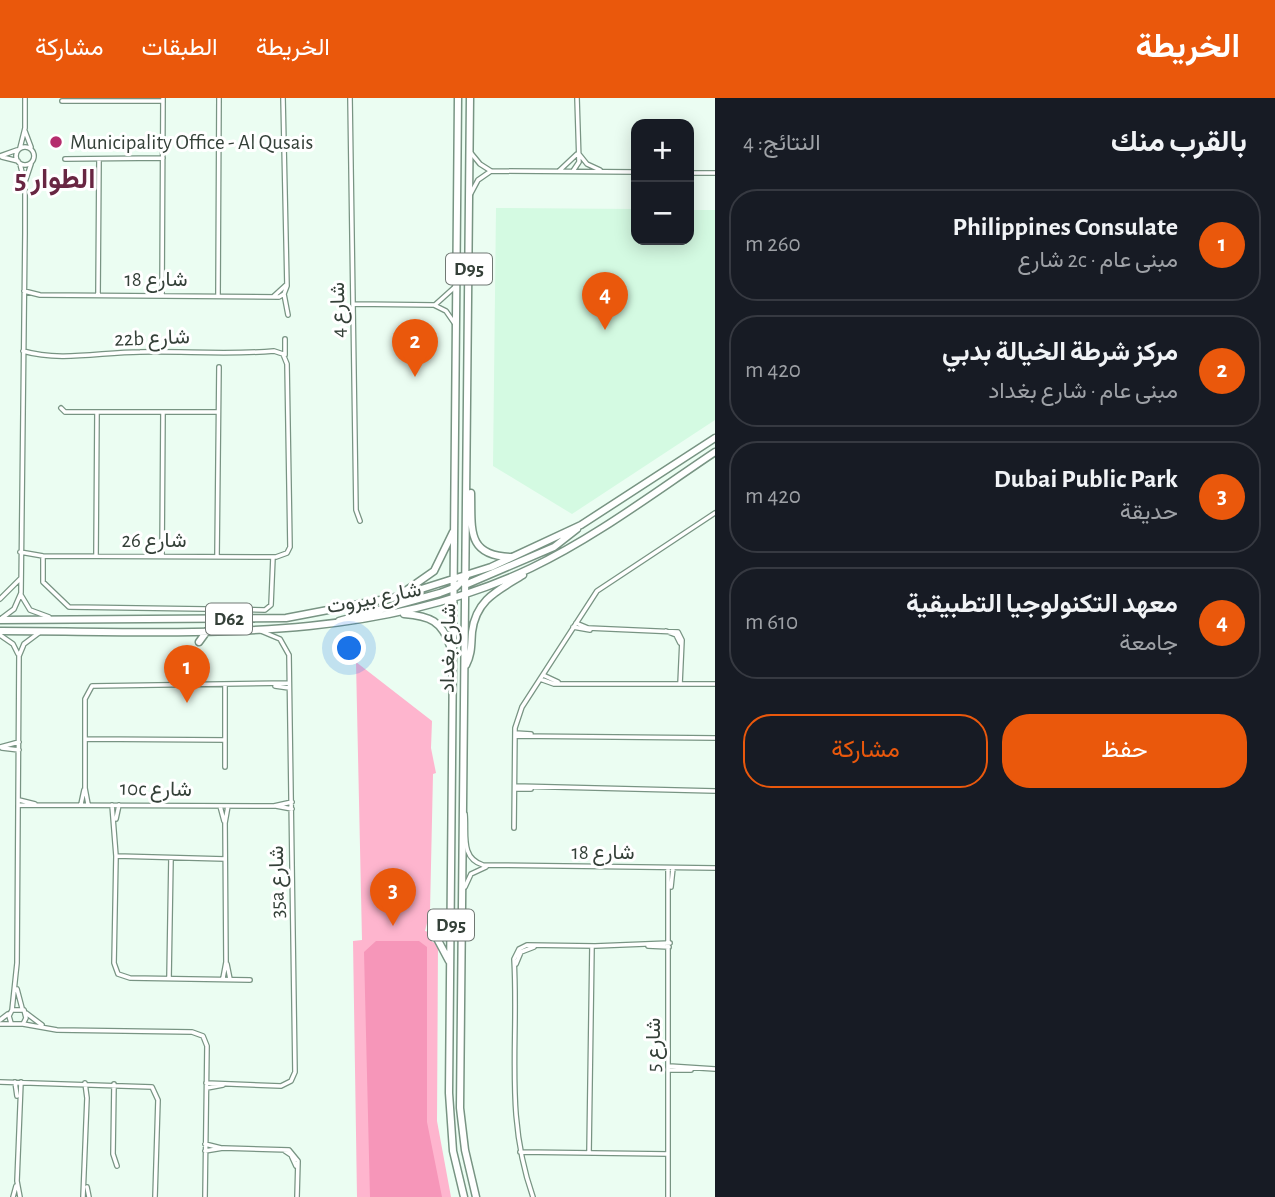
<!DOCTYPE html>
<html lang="ar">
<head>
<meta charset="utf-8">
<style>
  :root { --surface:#171b24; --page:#20242c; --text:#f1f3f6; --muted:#9ea1a6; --line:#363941; --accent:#ea580c }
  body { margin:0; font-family:"Alegreya Sans",Vazirmatn,sans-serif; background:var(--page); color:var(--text); direction:rtl }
  .controls { position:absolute; right:21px; top:21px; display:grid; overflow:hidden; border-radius:14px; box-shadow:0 4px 18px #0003 }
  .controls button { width:63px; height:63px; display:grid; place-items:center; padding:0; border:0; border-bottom:2px solid var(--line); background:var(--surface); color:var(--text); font:35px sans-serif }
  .you { position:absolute; left:350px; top:551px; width:24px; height:24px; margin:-18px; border:5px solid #fff; border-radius:50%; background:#1a73e8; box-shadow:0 0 0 10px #1a73e833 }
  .badge { display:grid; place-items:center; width:46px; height:46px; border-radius:50%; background:var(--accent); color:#fff; font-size:23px; font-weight:700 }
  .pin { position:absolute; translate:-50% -58px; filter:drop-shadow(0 2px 4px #0008) }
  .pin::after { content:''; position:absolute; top:37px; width:24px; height:21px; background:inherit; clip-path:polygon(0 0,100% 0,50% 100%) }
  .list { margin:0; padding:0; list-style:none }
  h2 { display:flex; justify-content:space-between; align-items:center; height:91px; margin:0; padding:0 28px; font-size:30px }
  h2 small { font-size:23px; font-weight:400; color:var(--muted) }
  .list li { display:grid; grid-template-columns:46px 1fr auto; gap:21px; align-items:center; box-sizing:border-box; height:112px; margin:0 14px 14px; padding:0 14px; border:2px solid var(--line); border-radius:28px }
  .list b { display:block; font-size:26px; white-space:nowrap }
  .list p { margin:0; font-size:23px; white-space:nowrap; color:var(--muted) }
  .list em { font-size:23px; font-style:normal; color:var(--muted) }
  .actions { display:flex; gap:14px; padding:21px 28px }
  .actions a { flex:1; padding:16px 0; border:2px solid var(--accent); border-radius:28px; text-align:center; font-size:24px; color:var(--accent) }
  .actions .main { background:var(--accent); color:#fff }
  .map { position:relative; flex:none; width:715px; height:1099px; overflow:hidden; direction:ltr }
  header { display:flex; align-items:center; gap:42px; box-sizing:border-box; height:98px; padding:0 35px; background:var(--accent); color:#fff }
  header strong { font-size:33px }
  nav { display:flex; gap:38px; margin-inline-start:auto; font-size:24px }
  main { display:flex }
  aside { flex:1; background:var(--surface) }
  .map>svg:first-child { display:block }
  .built { fill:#d4fae2 }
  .green { fill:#feb5ce }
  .water { fill:#f696b9 }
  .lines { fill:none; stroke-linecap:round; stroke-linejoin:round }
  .minor-casing { stroke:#789483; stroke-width:6 }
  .primary-casing { stroke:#789483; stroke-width:9 }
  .minor { stroke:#fff; stroke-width:3.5 }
  .primary { stroke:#fff; stroke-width:6 }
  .poi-dot { fill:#b52d6d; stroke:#fff; stroke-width:2.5 }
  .labels { text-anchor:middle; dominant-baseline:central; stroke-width:6; stroke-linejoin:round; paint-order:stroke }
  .shield { fill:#fff; stroke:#717974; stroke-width:2 }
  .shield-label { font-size:19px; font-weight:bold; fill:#344038 }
  .poi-label { font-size:21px; fill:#344038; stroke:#fff; text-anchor:start }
  .street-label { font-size:21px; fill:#344038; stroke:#fff }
  .district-label { font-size:28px; font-weight:bold; fill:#682642; stroke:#fff }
</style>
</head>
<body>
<header>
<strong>الخريطة</strong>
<nav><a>الخريطة</a><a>الطبقات</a><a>مشاركة</a></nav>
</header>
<main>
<aside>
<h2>بالقرب منك<small>النتائج: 4</small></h2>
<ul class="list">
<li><span class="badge">1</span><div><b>Philippines Consulate</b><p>مبنى عام · 2c شارع</p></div><em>260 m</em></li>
<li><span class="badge">2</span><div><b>مركز شرطة الخيالة بدبي</b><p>مبنى عام · شارع بغداد</p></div><em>420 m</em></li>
<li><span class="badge">3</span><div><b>Dubai Public Park</b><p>حديقة</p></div><em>420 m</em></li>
<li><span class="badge">4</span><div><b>معهد التكنولوجيا التطبيقية</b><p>جامعة</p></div><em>610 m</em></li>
</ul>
<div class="actions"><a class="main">حفظ</a><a>مشاركة</a></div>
</aside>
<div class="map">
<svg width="715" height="1099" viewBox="0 0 715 1099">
  <rect width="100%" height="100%" fill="#ebfdf2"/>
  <!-- built -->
  <path class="built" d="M496 110 636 111V142H689V112H715V322L572 416 493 368Z"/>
  <!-- green -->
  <path class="green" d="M356 564 432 623 431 650 436 675 433 676 430 813 425 833 432 835V844L438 845 437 1023 451 1099H357L353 843 362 842Z"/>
  <!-- water -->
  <path class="water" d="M376 843H419L427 849V1024L442 1099H370L364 854Z"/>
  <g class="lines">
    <!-- minor casing -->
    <g class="minor-casing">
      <path id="minor" d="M350 0 356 412 360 423
        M62 3H163
        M25 33 31 49
        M16 58a9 9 0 1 1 18 0a9 9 0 1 1-18 0Z
        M20 50 25 30V0
        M471 55 480 66 491 73 636 74
        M579 56 587 66 600 72
        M0 58 17 52
        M2 59 18 63
        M65 61 163 60
        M560 72 577 56
        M573 73 579 64 577 0
        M689 75H715
        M25 84 31 66
        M470 97 478 82 491 73
        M24 193 40 197 279 199 284 196 287 188 283 0
        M284 196 288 217
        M98 197 99 61
        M162 197 163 0
        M218 197 219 0
        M274 198 286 187
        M354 206 434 207 446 213 455 226
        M436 206 456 188
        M285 241V257
        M61 310 65 314H218
        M20 454 43 458 276 459 287 455 290 449 287 266 283 256 274 253C230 257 184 253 140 254 101 254 61 264 23 253
        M43 458V484L69 509 265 512 271 507 273 459
        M96 458 97 314
        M162 458 163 314
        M217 458 219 269
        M21 497 30 512 49 519
        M0 501 21 480
        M2 520 14 511 21 495 25 135V86L20 66
        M576 525 588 530 678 534 682 542 680 586
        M573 529 590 532
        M666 533 676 537 680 545
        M0 537 13 546 18 556
        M543 577 558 584
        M540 581 554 586H715
        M225 588V669
        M275 588 289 590
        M515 635 531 636
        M515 638 715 640
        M85 641 225 642
        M0 649 19 644
        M2 650 19 652
        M515 688 715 693
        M515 691H531
        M19 702 35 706
        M81 706 84 692
        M88 706 85 690V601L92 588 289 585
        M19 707 274 708 292 704
        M112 707 116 758 114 865 118 876 130 880 250 882
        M220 708 224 723
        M276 708 292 711
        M465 716C467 736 460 760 483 767L715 770
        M116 721 119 707
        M514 730 515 630 522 609 597 493 715 415
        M116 758 225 761
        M465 789 471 776 486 769
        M671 789 673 770
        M648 848 669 849
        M227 866 230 881
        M516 866 521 854 534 849
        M169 880 171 760
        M223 880 226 864 225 725 228 708
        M17 891 22 910
        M12 912 17 865 19 558 24 546 40 534
        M26 915 42 927
        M0 922 8 916
        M0 926H23L26 920 24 912H12L9 918 11 925
        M23 926 57 932 192 934 203 938 207 948 205 1099
        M669 968 715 971
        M669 972H691
        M0 984 152 989 158 1002 155 1099
        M15 984 17 998
        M206 985 281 988 291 983 295 974 289 557 280 541 261 533
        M114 986 113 1056 117 1068
        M207 990 223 987
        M205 1046 221 1050
        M205 1053 223 1050 289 1052 298 1063 297 1099
        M285 1053 291 1057 296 1068
        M520 1054 668 1056
        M589 1055 592 848
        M87 1089 89 1099
        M13 1099 16 1088
        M20 1099 17 1083 21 984
        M83 1099 87 1000 85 985
        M533 1099C504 1017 519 945 514 861L519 851 527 847 595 848 670 845
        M668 1099V770"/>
    </g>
    <!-- primary casing -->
    <g class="primary-casing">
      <path id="primary" d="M458 0 449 995 453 1053 464 1099
        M470 0 460 1010 465 1052 476 1099
        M471 395C472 431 466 458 511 459
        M465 487 554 449 577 431
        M404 494 434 473 453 434
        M404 516C430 518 442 523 450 548
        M0 522 286 520 396 499 491 469 581 427 715 340
        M339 523 440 495 456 489 466 479
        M0 533C179 533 365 549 531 470 596 439 655 394 715 354
        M199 544 207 533
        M466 567C472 556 471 546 472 534 476 501 499 492 523 477
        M437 822 444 827 449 821
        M432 831 449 863"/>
    </g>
    <!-- minor -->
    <use href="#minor" class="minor"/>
    <!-- primary -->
    <use href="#primary" class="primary"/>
  </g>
  <!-- markers -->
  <circle class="poi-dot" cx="56" cy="44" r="7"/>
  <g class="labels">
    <!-- shield labels -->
    <g class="shield">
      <rect x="446" y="155.5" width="46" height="31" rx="5"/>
      <rect x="206" y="505.5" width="46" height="31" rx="5"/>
      <rect x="428" y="811.5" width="46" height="31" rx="5"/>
    </g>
    <g class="shield-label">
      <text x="469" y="171">D95</text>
      <text x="229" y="521">D62</text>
      <text x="451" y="827">D95</text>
    </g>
    <!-- poi labels -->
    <g class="poi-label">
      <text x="70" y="44">Municipality Office - Al Qusais</text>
    </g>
    <!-- street labels -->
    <g class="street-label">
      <text x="156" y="181">شارع 18</text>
      <text transform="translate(338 212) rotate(-91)">شارع 4</text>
      <text transform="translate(152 240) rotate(-2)">22b شارع</text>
      <text x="154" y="442">شارع 26</text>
      <text transform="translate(374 500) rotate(-11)">شارع بيروت</text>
      <text transform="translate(448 550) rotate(-89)">شارع بغداد</text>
      <text transform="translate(156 691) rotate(1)">10c شارع</text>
      <text x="603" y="754">شارع 18</text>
      <text transform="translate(277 784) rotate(-91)">35a شارع</text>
      <text transform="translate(653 947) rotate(-90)">شارع 5</text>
    </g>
    <!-- district labels -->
    <g class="district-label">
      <text x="55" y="82">الطوار 5</text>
    </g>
  </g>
</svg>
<div class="controls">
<button>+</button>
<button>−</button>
</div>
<div class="you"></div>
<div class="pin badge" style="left:187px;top:605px">1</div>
<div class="pin badge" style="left:415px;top:279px">2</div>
<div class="pin badge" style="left:393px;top:828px">3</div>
<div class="pin badge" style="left:605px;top:232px">4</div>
</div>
</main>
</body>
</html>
